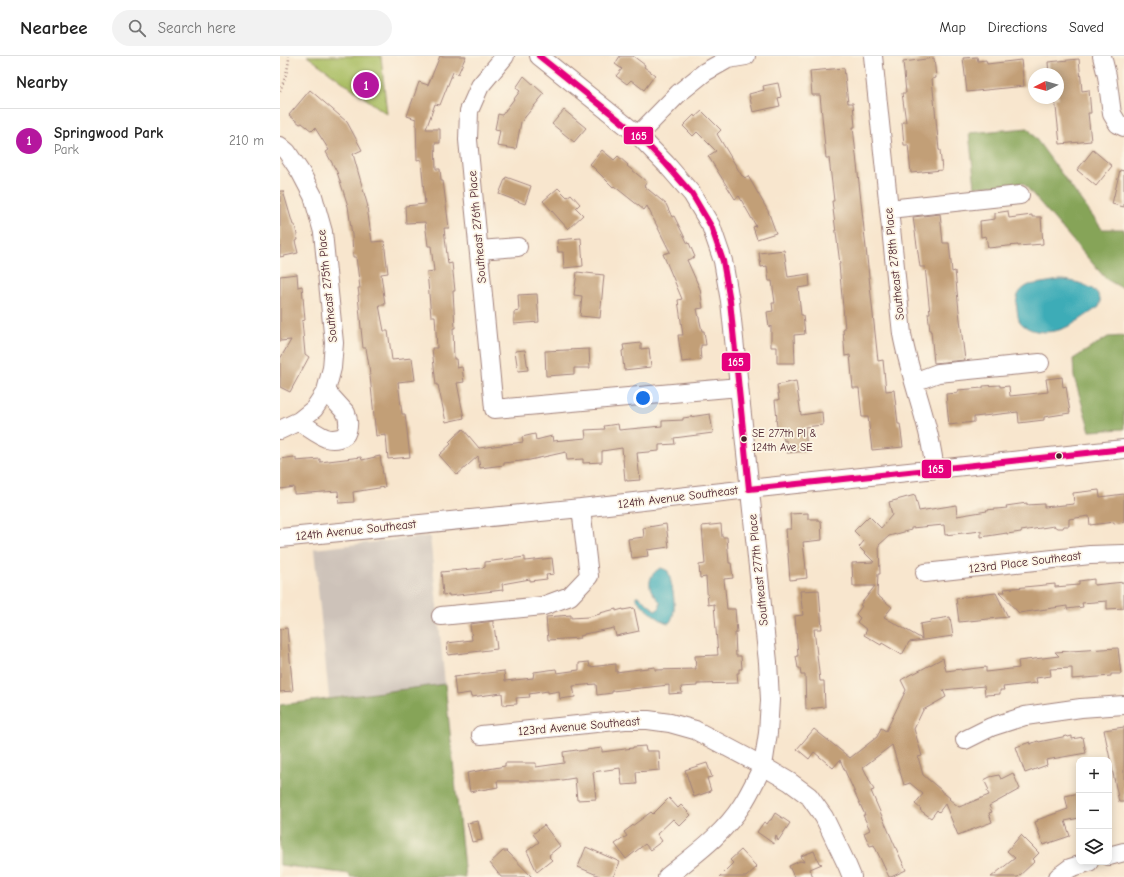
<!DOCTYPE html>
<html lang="en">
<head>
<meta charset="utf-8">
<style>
  :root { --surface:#fff; --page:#f2f2f2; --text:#222; --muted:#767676; --line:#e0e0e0; --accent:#b5179e }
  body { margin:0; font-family:"Comic Neue",sans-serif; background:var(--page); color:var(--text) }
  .controls { position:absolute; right:12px; bottom:12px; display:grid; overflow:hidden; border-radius:8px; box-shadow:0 2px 10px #0003 }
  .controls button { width:36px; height:36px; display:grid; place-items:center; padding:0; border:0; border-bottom:1px solid var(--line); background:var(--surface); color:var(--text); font:20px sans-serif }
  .compass { position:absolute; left:748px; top:12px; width:36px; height:36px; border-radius:50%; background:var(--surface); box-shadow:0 2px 10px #0003; rotate:264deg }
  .you { position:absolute; left:363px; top:342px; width:14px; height:14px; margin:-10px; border:3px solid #fff; border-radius:50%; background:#1a73e8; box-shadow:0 0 0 6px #1a73e833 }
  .badge { display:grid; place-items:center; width:26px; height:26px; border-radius:50%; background:var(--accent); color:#fff; font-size:13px; font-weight:700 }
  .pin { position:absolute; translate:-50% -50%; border:2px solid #fff; box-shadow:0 1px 4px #0006 }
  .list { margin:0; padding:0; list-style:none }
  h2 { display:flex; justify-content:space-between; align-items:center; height:52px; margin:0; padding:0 16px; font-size:17px }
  h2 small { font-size:13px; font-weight:400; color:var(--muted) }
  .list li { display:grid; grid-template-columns:26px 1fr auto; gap:12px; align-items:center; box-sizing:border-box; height:64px; padding:0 16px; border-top:1px solid var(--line) }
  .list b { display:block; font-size:15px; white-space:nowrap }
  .list p { margin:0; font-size:13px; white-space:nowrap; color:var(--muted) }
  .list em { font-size:13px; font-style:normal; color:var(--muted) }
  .icon { flex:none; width:22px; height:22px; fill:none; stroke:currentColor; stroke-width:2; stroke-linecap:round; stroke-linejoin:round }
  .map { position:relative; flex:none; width:844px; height:821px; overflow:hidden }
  header { display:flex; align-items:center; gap:24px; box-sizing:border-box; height:56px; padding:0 20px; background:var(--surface); border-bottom:1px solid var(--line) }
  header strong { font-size:19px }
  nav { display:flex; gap:22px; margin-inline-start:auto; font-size:14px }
  .search { width:280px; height:36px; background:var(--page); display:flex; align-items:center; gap:10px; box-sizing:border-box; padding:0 14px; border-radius:22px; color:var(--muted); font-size:15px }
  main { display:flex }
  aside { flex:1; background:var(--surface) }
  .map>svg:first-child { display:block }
  .industrial { fill:#cdc2b9 }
  .green { fill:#a9bd62; stroke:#7a6e46 }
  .forest { fill:#86a458; stroke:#686242 }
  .water { fill:#3cacb7; stroke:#436671 }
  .building { fill:#c29f77 }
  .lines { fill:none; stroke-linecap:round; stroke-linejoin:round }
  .minor-casing { stroke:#a1827c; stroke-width:20 }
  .path { stroke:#a1827c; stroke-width:2.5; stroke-dasharray:1 3; stroke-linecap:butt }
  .minor { stroke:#fff; stroke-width:18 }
  .bus-1-casing { stroke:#fcf5e5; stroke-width:9 }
  .bus-1 { stroke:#e5007d; stroke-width:6 }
  .bus-dot { fill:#4a1f2b; stroke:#fcf5e5; stroke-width:1.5 }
  .labels { text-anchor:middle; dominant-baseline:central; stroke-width:3.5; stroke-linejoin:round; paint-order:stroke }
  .bus-label { font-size:11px; fill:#4a1f2b; stroke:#fcf5e5; text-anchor:start }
  .street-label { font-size:12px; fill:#4a1f2b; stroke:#fcf5e5 }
  .line-badge { stroke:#fcf5e5; stroke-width:1.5 }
  .badge-label { font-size:11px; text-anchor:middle; font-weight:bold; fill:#fff }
</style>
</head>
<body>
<header>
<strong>Nearbee</strong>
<div class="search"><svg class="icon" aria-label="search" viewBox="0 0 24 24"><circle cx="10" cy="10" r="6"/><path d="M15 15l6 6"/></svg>Search here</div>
<nav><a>Map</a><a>Directions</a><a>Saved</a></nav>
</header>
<main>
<aside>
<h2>Nearby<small></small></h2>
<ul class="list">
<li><span class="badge">1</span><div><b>Springwood Park</b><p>Park</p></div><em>210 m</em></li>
</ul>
</aside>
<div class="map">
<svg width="844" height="821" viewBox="0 0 844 821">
  <rect width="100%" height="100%" fill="#fcf5e5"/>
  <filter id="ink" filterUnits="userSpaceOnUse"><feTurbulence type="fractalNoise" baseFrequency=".025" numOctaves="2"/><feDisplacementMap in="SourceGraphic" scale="8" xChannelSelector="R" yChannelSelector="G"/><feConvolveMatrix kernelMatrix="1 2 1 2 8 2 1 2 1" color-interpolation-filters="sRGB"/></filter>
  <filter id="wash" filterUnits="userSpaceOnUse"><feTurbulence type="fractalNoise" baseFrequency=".012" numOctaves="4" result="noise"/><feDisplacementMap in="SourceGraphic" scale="16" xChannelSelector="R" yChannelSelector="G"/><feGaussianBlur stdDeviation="0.9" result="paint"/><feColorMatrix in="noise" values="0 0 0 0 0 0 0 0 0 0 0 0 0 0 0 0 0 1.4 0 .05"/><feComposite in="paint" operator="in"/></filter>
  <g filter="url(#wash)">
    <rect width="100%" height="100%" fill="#f8e6ce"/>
    <!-- industrial -->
    <path class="industrial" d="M150 480 165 628 49 642 34 493Z"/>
    <!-- green -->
    <path class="green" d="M27 0H101L107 58Z"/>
    <!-- forest -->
    <path class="forest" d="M748 72 822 173H844V232L840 231 826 223 743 127 695 131 689 77Z
      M844 280V373L810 375 794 321 793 303 828 281Z
      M165 628 185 821H70L69 818 0 809V649Z"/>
    <!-- water -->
    <path class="water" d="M780 224C794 224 827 232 819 251 806 259 793 270 779 274 769 277 752 277 743 269 738 265 738 261 737 253 735 242 738 234 749 229Z
      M381 512 384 513 388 515C392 528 399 557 389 567 381 567 361 549 356 542V540H358L375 554H377L380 551V546C378 543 375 540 372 536 367 527 371 516 381 512Z"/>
    <g id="blocks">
      <!-- building -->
      <path class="building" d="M160 0H186L178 18 173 16 160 49 155 48 146 73H160V87H155L156 113H160L161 125H163L169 172H164L168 208 172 207 175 235H173L175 272H173L174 303H176L177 312 182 311 184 326 177 327 184 362 166 366 158 329H156L152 292H157L155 260H151L147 216 154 215 151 190H148L145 166 126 167 125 150 145 148 141 103 137 104 136 63 127 60 139 26 148 29Z
        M340 0H353L365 9 364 11 375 19 364 34 351 24 347 28 336 20 342 13 335 8Z
        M697 1 698 5 706 4 707 8 741 4 744 30 687 36 683 2Z
        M654 2 656 22 652 23 659 94H660L662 114 631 117 628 89H624L622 66H626L622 37H626L623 6Z
        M799 3 802 35 809 34 811 57H808L811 85 780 88 775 42H778V18H769L768 6Z
        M564 12 568 47H573L575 71H573L580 136 598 305 603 304 606 335 614 334 618 368H620L623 391 592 394 588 361H582L579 332H573L570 299 565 300 563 274 565 273 559 208H560L552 145H554L549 102H546L540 39H532L530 15Z
        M244 20 264 38 241 66 236 93 217 90 220 74 215 73 218 58 222 59 240 35 236 32Z
        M498 27 501 41 498 42 500 50 473 56 469 38 484 34 483 30Z
        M30 34 67 66 82 94 73 98 88 151H87L92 186 104 185 108 217 101 218 105 249H99L104 275H108L112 304 132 302 135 324 118 326 122 358H125L130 401 108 403 106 379 96 380 89 310 86 292H83L81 272 78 239H79L78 232H80L76 201H73L72 179 68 150 57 116 46 96 49 94 35 72 32 75 22 67 20 68 9 59Z
        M284 54 306 72 294 86 272 68Z
        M422 55 441 74 437 78 462 120H463L465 122 468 120 488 155 496 177 477 183 473 171 476 170 459 140 455 143 428 100 436 95 417 76 413 80 403 70 414 59 415 61Z
        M322 94 334 104 338 100 348 109 347 110 367 126 364 130 386 148 392 161 394 160 408 188 409 187 415 201 407 204 420 233 423 252 417 253 422 275H424L426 289H421V292H420L421 304 402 306 398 279H403L398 244 402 243 383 198 390 196 367 150 364 154 334 130 333 131 310 108Z
        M813 94 832 110 816 130 797 114Z
        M840 114 844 115V151L832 148Z
        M226 121 251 130 245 148 219 138Z
        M278 132 287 141 291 138 300 148 296 152 303 159 288 173 263 145Z
        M0 135H3L13 169H15L18 184 15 185 18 197 0 201Z
        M728 155 729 162 752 159V161H761L763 188 738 190V189L708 192 706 180 701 181 700 165 715 163V157Z
        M660 158 663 187H669L672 216 675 215 679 255 685 304 654 307 651 275H650L648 257H650L645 211H640L633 161Z
        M301 182 303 210 284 212 283 196H278L277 184Z
        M504 194 508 221 529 218 530 230 518 232 521 259H523L525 278 514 279 515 307H497V291H491V270L489 271 487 256 493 255 492 247H495L492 225H489L487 210 481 211 479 197Z
        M297 216 324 219 320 262 300 260 302 240 294 239Z
        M17 218 18 231 22 230 25 264 22 265 25 298 29 301 10 336 0 331V303L11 284 0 285V220Z
        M257 238 259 266 234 268V256L239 255 238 239Z
        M361 287V293L369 292 371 311 344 314 342 295 344 294 343 289Z
        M309 293 310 312H294V318L266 320 265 295Z
        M245 294 248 314 238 315 235 295Z
        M782 321 783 331 786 330 790 357 764 361V364L739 367 738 356 694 361V366L669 369 666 338 678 337V334L703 332V330L720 329V331L729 330 730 340 768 336 766 323Z
        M516 325 521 359 542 356 543 369 525 371 527 395 507 397 506 384 504 385 503 377H498L496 363H497L495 344H499L497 329Z
        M430 358 433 377 394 382 395 388 379 389V395L357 397 360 424 347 425V424H345L342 392 322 395V406L303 407V403L287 404 286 396 250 404 224 407V409L200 412 198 400 177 419 159 399 171 388 169 386 174 381 183 373 199 392 243 386 242 381 255 378 256 384 272 380 273 385 306 382 305 374 325 373 324 370 338 368 339 374 382 370V365L403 364V362Z
        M100 400 105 431 73 436 74 446 59 447 58 435 14 438V431L0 433V403L14 401V402H16V405L40 403V406L81 401 82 404Z
        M819 434 820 441 844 438V466L834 468V466L810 469 809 460 789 463V470H784L783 472H777L774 470 741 475V476L727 478V477L701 481V475L665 479 664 469 631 472V474L609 480 599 489 600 518H598L597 539 612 551 604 561 642 583 640 568 651 566V564L670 561 673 580 629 586 622 599 602 587 601 589 584 579 587 574 577 566 580 562 576 558 582 550 580 549 595 530H573L572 507 594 506 579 491 584 485 574 475 589 460 601 472 612 459 609 446 635 439 639 455 676 449 677 460 707 455 706 454 727 452 726 450 747 447V449L764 448V451L794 448 793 437Z
        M528 457V463H538V465H541L542 484 523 486 527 522 510 524 506 473H511L510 458Z
        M386 468 389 491 367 494 368 500 352 502 351 496H350L348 483 364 481 363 472Z
        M441 468 442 481H447L449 507H451L453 522 444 523 447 553H455L457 577H455L456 600H461L462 613H459V617H457L458 627 417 628V630L401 631 402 637 389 638V629L332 635V637L317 639 316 628 293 630 295 641 280 643 279 635 268 637V635L249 638 250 641 236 642 237 648 223 649 222 637 191 641 190 637 176 639 174 621 224 615 225 625 253 622 254 616 276 613 277 617 299 614V607L309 606 310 611 336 608V616L375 611V614L416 613 415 600 438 599 434 548 428 549 426 521 420 522 419 509 425 508 422 470Z
        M245 501V505L272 502 274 518 266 519 267 523 250 525V523L222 528 223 534 169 540V538L163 539 161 516 202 512 205 511V506Z
        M814 523V529L844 526V552L827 553V545L802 547 803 551 787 553V550L739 557 719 536H725L724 533 775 528V531L799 529V525Z
        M539 534 542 573H534L540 625H544L545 651 526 653 525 619H521L520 612H518L516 600H518L515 560 523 559 520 535Z
        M716 537 728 561 679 566 676 542Z
        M354 552 359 575 336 580 334 572 304 578V579L300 580V582L268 584 266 561 291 559V562L308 561 320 558V557L336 553V555L343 553V554Z
        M213 565V570L214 569 217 593 168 599 167 587 192 584 190 568Z
        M7 572 13 635 0 636V573Z
        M838 592 841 618H831V620L792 623V612L770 613 771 620 756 622 757 627 723 631 724 634H720V638L705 639 704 630 663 634 666 641 643 654 634 673 642 700 638 701 643 719 661 734V735L670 742 669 743 679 751 709 739 707 735 709 734 704 724 710 721 719 719 721 723 733 717 740 733 709 750 712 756 709 757 712 766 678 779 665 748 659 756 657 754 651 762 640 754 641 753 635 748 643 738 630 727 624 729 612 689 583 711 594 734 591 735 615 790 626 814 611 821H609L594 789 590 790 584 777 590 774 583 759H585L560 704 553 712 534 696 529 703 517 693 534 673 570 702 597 681 601 672 606 675 626 634 621 624 633 617V618L663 602 666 615 681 613V614L706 611V616L739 612 738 605 779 600 775 596Z
        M844 671V746H839L824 674Z
        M787 680 788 681 792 680V683L803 681 806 697 766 704 767 709 745 717 736 691 750 686V688L758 685 759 686Z
        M365 690 366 695H379L380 714 356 716 357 728 342 729 340 712 313 716 316 743 297 744 295 722 275 725H217L218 731 190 736 187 717 225 710V707H256V711L284 707 283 696 297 694 298 695 322 692V696L353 692V691Z
        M427 707 432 721 427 722 431 735 414 741 405 714Z
        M799 737V762L785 765 790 780 763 789 755 766 758 765 757 764 788 753 785 740Z
        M389 742 398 752 401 749 411 759 400 770 393 763 377 778 382 785 370 794 365 788 346 803 335 788 347 780 344 776 371 756 373 758Z
        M495 757 510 767 498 785 496 779 494 788 477 776 484 766 487 768 490 764H491Z
        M198 765 202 784 192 786 187 767Z
        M264 769 280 790 269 799 270 800 269 801 272 804 257 816 247 795 259 786 253 778Z
        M741 779 759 797 753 803 755 805 738 821H711L735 802 727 795Z
        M306 791 340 806 333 821H322L298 811Z
        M461 794 477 811 466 821H439L453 807 450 804Z
        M223 795H227L252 821H221L210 807Z
        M534 795 539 807 542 808 530 813 533 821H514L509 810 520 805 524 806 521 800Z"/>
    </g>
  </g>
  <g filter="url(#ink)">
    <use href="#blocks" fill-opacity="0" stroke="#a1827c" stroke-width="1"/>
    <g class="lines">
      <!-- minor casing -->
      <g class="minor-casing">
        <path id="minor" d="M225 0 200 30 189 55 188 84 214 353 459 331
          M259 0 358 79 386 108 412 138 431 170 443 205 450 245 488 606 490 644 488 677 483 710 510 726 529 740 544 761 567 809 572 821
          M593 0 622 278C628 311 640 343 648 376 651 388 653 401 655 413
          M822 0 827 20 832 58 838 68 844 71
          M358 79 399 37 425 16 448 3 466 0
          M0 90 7 96 21 117 33 140 43 176 54 287 52 312 46 335 34 353 19 365 0 374
          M609 153 740 139
          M199 194 238 191
          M634 326 658 317 760 307
          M19 365C27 371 36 378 46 382 53 384 65 383 67 375 69 369 68 362 66 357L46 335
          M0 482 301 452 469 433 844 393
          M645 517 810 499 844 498
          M161 560 263 550 290 540 309 520 301 452
          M201 679 345 664H368L390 667 415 674 483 710C476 723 470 737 462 749 443 779 414 799 387 821
          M685 684 711 671 745 660 801 652 844 649
          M829 800 844 796
          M778 821 790 812 809 806"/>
      </g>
      <!-- path -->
      <path class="path" d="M0 35C4 24 9 12 9 0"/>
      <!-- minor -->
      <use href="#minor" class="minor"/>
      <!-- bus-1 casing -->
      <g class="bus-1-casing">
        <path id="bus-1" d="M259 0 358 79 386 108 412 138 431 170 443 205 450 245 469 433
          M469 433 844 393"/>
      </g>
      <!-- bus-1 -->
      <use href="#bus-1" class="bus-1"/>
    </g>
  </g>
  <!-- markers -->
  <g class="bus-dot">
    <circle cx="464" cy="383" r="3.5"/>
    <circle cx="779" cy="400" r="3.5"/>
  </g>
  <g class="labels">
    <!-- bus labels -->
    <g class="bus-label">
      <text x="472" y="377">SE 277th Pl &amp;<tspan x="472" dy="14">124th Ave SE</tspan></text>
    </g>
    <!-- street labels -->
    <g class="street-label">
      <text transform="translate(197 171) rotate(-95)">Southeast 276th Place</text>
      <text transform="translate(614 208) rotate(-96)">Southeast 278th Place</text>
      <text transform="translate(47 230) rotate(-96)">Southeast 275th Place</text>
      <text transform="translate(398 441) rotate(-7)">124th Avenue Southeast</text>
      <text transform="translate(76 474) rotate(-6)">124th Avenue Southeast</text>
      <text transform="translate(745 506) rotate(-7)">123rd Place Southeast</text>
      <text transform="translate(478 514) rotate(-96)">Southeast 277th Place</text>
      <text transform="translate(299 670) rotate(-5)">123rd Avenue Southeast</text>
    </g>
  </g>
  <g class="line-badge">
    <rect x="343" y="70" width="31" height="19" rx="4" fill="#e5007d"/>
    <rect x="441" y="296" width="30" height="20" rx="4" fill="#e5007d"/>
    <rect x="641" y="403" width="31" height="20" rx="4" fill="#e5007d"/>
  </g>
  <g class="badge-label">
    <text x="359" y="84">165</text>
    <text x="456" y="310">165</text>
    <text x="656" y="417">165</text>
  </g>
</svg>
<div class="controls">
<button>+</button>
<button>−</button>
<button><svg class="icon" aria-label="layers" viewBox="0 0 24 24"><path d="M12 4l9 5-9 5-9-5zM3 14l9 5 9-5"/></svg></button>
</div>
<svg class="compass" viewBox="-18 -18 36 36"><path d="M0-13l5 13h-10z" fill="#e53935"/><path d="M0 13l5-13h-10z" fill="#767676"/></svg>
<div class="you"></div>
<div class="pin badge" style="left:86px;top:29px">1</div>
</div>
</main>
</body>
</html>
